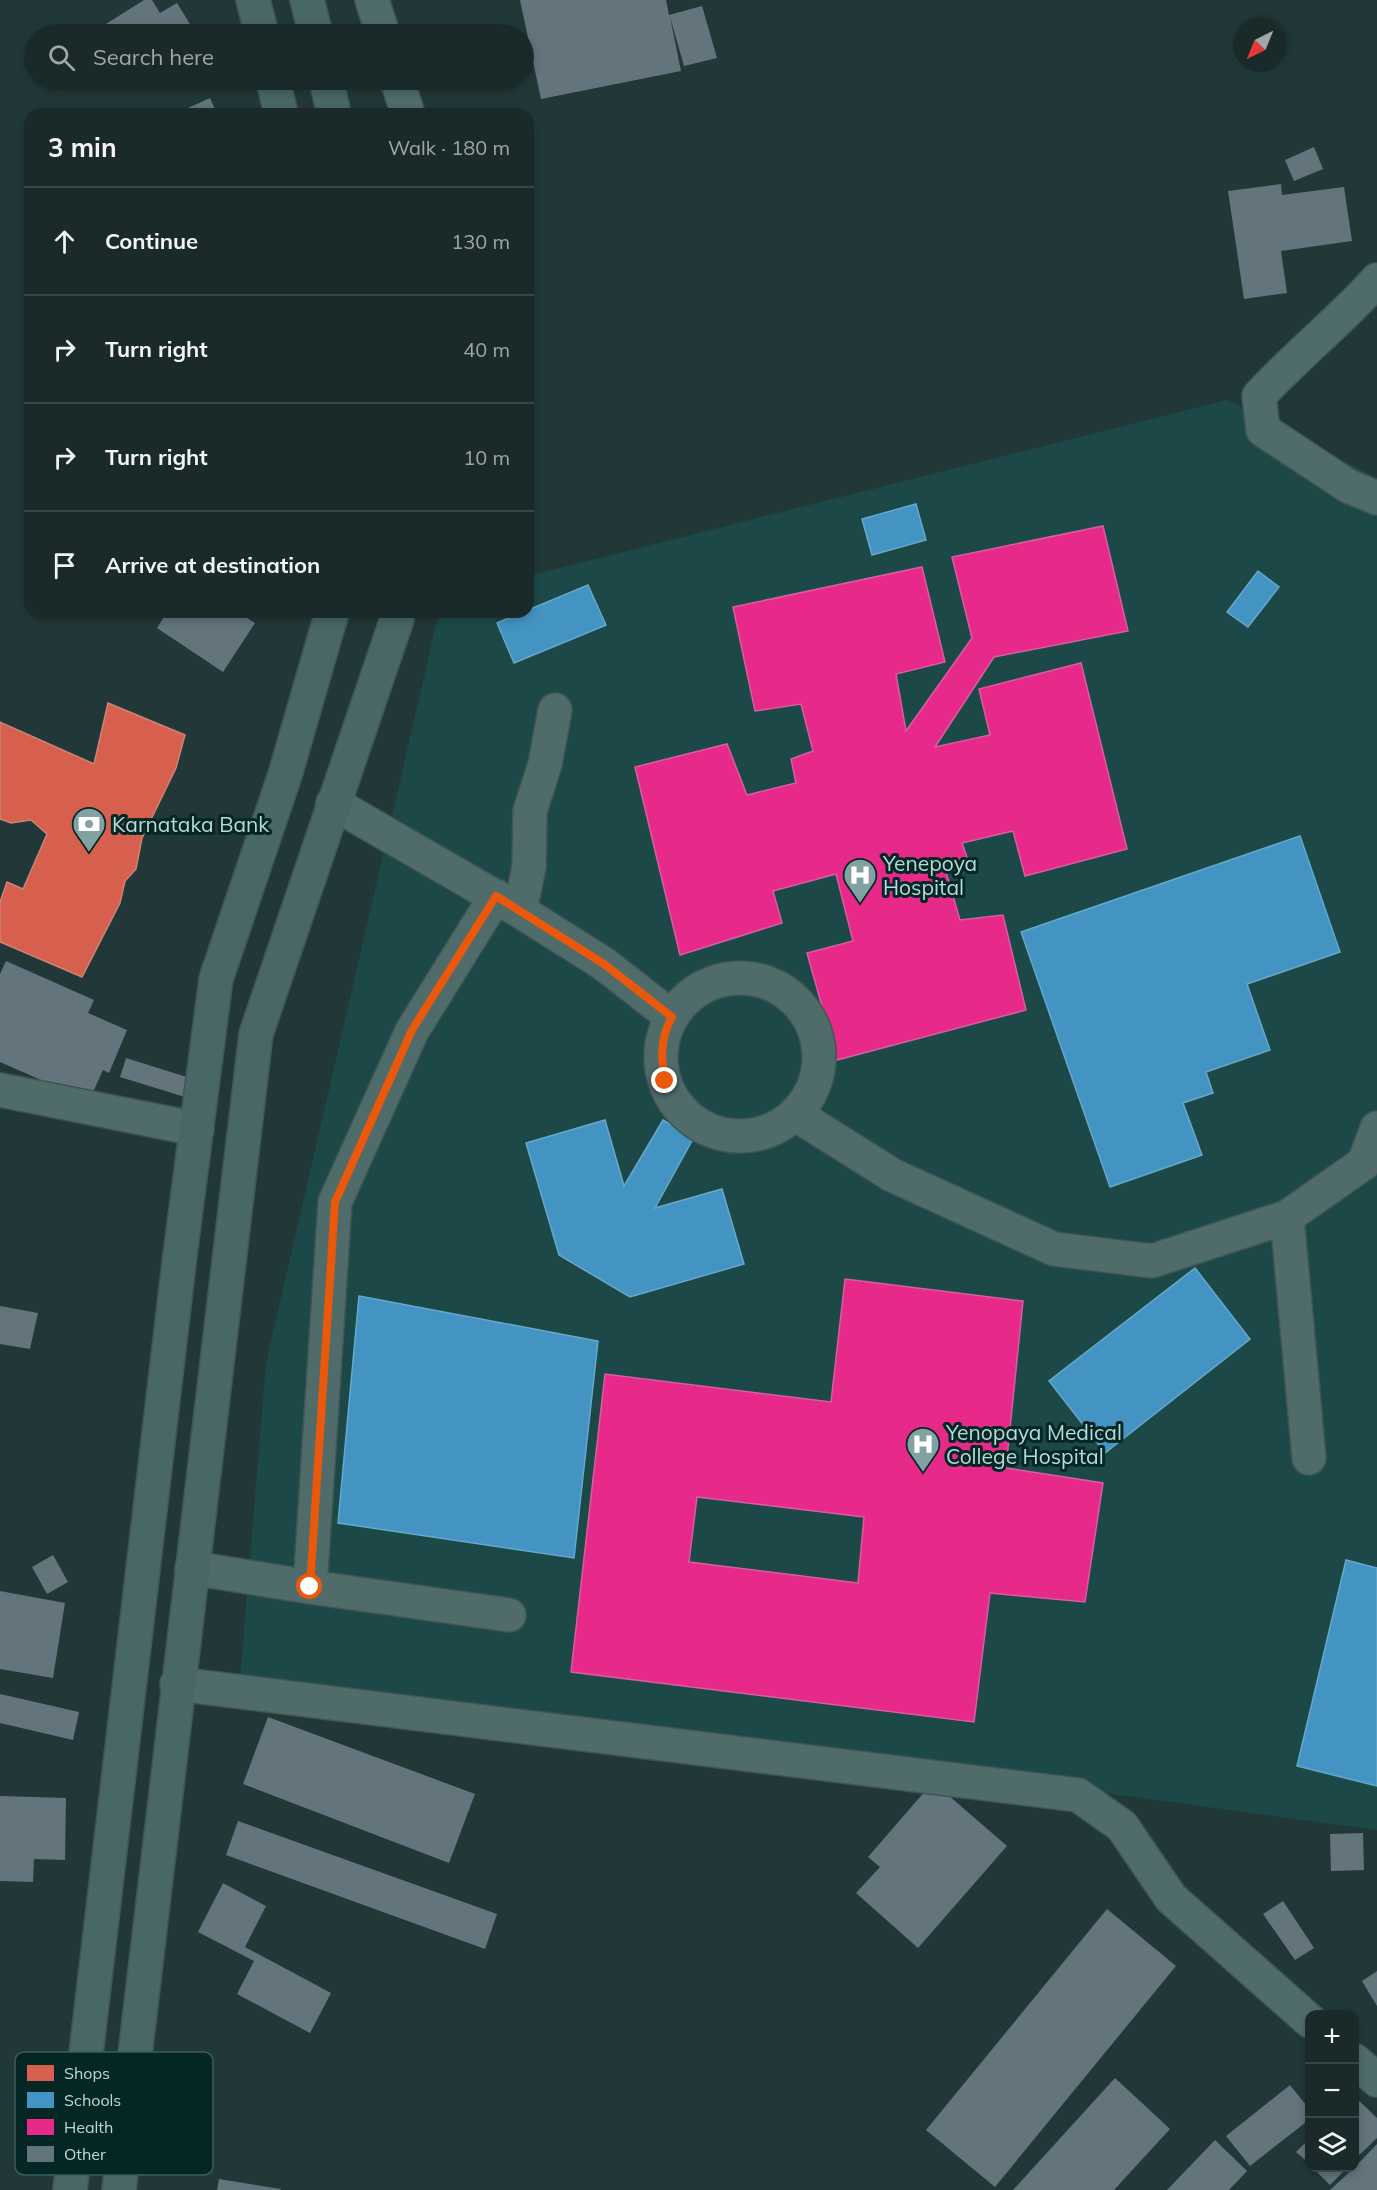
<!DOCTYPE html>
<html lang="en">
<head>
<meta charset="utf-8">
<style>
  :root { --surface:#1a2a2a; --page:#273636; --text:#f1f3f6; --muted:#9fa7a8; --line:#384647 }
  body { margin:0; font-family:Mulish,sans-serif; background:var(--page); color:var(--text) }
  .controls { position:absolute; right:18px; bottom:18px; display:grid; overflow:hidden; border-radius:12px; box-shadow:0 3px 9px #0003 }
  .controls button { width:54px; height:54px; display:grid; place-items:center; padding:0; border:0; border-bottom:2px solid var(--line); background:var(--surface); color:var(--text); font:30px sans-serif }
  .compass { position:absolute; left:1233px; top:18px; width:54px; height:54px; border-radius:50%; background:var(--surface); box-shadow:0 3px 9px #0003; rotate:223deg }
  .stop { position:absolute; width:18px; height:18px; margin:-14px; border:4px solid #ea580c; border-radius:50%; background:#fff }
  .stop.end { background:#ea580c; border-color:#fff; box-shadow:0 2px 6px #0008 }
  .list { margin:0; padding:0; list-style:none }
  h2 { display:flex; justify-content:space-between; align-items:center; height:78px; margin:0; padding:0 24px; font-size:26px }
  h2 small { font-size:20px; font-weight:400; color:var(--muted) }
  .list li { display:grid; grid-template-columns:39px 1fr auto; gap:18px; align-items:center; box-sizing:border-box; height:108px; padding:0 24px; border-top:2px solid var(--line) }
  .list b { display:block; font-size:22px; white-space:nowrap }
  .list em { font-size:20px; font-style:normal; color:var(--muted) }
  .icon { flex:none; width:33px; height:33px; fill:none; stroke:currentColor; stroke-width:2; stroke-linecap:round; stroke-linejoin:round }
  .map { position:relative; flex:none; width:1377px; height:2190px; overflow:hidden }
  .search { position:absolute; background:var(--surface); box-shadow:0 3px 9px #0003; left:24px; top:24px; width:510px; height:66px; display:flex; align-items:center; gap:15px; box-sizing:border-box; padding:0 21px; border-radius:33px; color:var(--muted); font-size:22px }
  .panel { position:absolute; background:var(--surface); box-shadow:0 3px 9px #0003; left:24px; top:108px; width:510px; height:510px; border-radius:18px }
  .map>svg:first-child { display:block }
  .built { fill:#1c4948 }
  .shops { fill:#d6604d; stroke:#cc8577; stroke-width:1.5 }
  .schools { fill:#4393c3; stroke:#66a9ca; stroke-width:1.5 }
  .health { fill:#e7298a; stroke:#d85ea2; stroke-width:1.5; fill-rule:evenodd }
  .building { fill:#63747d }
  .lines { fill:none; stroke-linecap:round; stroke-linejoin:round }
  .minor-casing { stroke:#405454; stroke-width:36 }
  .major-casing { stroke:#405454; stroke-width:36 }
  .minor { stroke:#4f6c6b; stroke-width:33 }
  .major { stroke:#486766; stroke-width:33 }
  .route { stroke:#ea580c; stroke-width:8 }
  .labels { text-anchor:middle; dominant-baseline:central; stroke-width:6; stroke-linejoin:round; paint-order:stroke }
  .poi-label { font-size:21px; fill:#b6dbd9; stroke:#042726; text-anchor:start }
  .key { fill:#042726; stroke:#395d5c; stroke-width:1.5 }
  .key-label { font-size:16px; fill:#b6dbd9 }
</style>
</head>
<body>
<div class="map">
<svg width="1377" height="2190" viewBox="0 0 1377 2190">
  <rect width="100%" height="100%" fill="#223838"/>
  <!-- built -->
  <path class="built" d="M1227 400 1377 478V1830L293 1682 240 1680 266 1363 439 612H528V576Z"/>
  <!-- shops -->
  <path class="shops" d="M108 703 185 735 176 768 142 838 136 869 125 881 120 903 82 977 0 942V902L7 882 23 889 47 834 31 820 11 823 0 819V722L94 764Z"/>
  <!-- schools -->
  <path class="schools" d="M916 504 926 540 872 555 862 519Z
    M1258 571 1279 587 1248 627 1227 612Z
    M588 585 606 625 514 663 497 623 523 612H528V610Z
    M1300 836 1340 952 1247 984 1270 1050 1206 1072 1213 1093 1183 1103 1202 1155 1110 1187 1021 932Z
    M605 1120 624 1186 663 1120 694 1137 655 1208 722 1189 744 1264 630 1297 559 1255 526 1143Z
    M1195 1268 1250 1339 1105 1453 1049 1381Z
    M359 1296 598 1341 574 1558 338 1523Z
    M1346 1560 1377 1568V1786L1297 1766Z"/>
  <!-- health -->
  <path class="health" d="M1103 526 1128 631 994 657 935 747 990 735 979 689 1081 663 1127 849 1025 876 1013 831 962 843 970 866 946 872 960 920 1003 915 1026 1010 837 1060 807 953 853 941 836 874 773 891 782 923 680 955 635 767 727 744 747 795 796 783 791 759 813 751 801 704 755 711 733 607 922 567 945 662 896 674 906 731 972 638 952 557Z
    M845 1279 1023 1301 1006 1468 1103 1483 1085 1602 990 1593 974 1722 571 1672 605 1374 831 1402ZM697 1497 864 1517 858 1583 689 1562Z"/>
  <!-- building -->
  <path class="building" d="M144 0H152L160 13 177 3 193 29 185 34H102L98 29Z
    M520 0H666L669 15 702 6 717 58 684 66 670 17 681 71 541 99Z
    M210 98 217 114H175Z
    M1314 147 1323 169 1294 181 1285 160Z
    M1281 184 1282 195 1344 187 1352 241 1281 251 1287 293 1244 299 1228 191Z
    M167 612H238L255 623 223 672 157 628Z
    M6 961 94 1000 88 1013 127 1030 109 1073 103 1070 89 1101 0 1062V974Z
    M126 1058 190 1078 185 1097 120 1077Z
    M0 1306 38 1313 30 1349 0 1344Z
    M53 1555 68 1582 47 1594 32 1567Z
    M0 1591 65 1603 53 1678 0 1669Z
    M0 1694 79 1712 73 1740 0 1723Z
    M268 1717 475 1794 449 1863 243 1784Z
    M933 1782 1007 1846 918 1948 856 1893 880 1867 868 1857Z
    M0 1796 66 1798 65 1860 34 1859 33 1882 0 1881Z
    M238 1821 497 1914 485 1949 226 1855Z
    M1363 1833 1364 1870 1331 1871 1330 1834Z
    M223 1883 266 1906 245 1947 331 1993 310 2033 237 1994 254 1961 198 1932Z
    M1283 1901 1314 1948 1295 1960 1263 1914Z
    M1107 1909 1176 1966 995 2187 926 2130Z
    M1377 1971V2006L1362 1981Z
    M1115 2078 1170 2129 1114 2190H1013Z
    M1290 2085 1310 2110V2119L1250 2166 1226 2136Z
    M1354 2096 1377 2118V2138L1354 2160Z
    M1310 2138V2164L1296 2152Z
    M1215 2140 1247 2171 1229 2190H1167Z
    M1377 2144V2190H1330L1354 2168Z
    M1313 2168H1347L1330 2185Z
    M219 2179 281 2189 280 2190H217Z"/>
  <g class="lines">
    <!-- minor casing -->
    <g class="minor-casing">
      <path id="minor" d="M372 0 383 34
        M397 80 408 114
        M1377 280C1340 321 1297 355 1259 396L1263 430 1348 486 1377 498
        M333 803 520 911 604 964 672 1017
        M496 896 412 1031 335 1202 310 1587 509 1615
        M520 911 529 867 530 811 545 764 555 710
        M661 1057a79 79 0 1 1 158 0a79 79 0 1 1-158 0Z
        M0 1090 197 1129
        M795 1114 892 1175 1054 1249 1152 1261 1287 1217 1364 1163 1377 1128
        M1287 1217 1309 1458
        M192 1568 310 1587
        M177 1684 1078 1795 1122 1826 1171 1898 1310 2021
        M1354 2060 1377 2080"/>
    </g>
    <!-- major casing -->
    <g class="major-casing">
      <path id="major" d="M253 0 262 34
        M307 0 316 34
        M273 80 281 114
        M326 80 334 114
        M70 2190 180 1255 216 979 285 775 332 612
        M119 2190 256 1034 397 619V612"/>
    </g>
    <!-- minor -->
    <use href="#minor" class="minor"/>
    <!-- major -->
    <use href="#major" class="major"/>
  </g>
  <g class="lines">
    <!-- route -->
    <path class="route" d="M310 1587 335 1202 412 1030 496 896 604 964 672 1017C660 1038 661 1058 665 1081"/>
  </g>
  <!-- icons -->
  <defs>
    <g id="bank-pin" transform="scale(1.725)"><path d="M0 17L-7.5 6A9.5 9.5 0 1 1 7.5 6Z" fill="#82a2a1" stroke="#042726"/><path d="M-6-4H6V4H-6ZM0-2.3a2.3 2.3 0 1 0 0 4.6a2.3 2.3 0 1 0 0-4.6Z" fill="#fff"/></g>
    <g id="hospital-pin" transform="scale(1.725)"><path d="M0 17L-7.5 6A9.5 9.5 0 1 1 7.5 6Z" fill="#82a2a1" stroke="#042726"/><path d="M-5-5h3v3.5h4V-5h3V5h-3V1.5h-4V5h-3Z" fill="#fff"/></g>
  </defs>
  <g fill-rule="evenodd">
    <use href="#bank-pin" x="89" y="824"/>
    <use href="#hospital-pin" x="860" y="875"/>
    <use href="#hospital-pin" x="923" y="1444"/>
  </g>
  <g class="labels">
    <!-- poi labels -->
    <g class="poi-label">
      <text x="112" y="824">Karnataka Bank</text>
      <text x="883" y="863">Yenepoya<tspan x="883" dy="24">Hospital</tspan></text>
      <text x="946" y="1432">Yenopaya Medical<tspan x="946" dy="24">College Hospital</tspan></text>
    </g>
  </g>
  <!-- legend -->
  <rect x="15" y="2052" width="198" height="123" rx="9" class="key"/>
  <rect x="27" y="2065" width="27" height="16" fill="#d6604d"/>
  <rect x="27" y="2092" width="27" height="16" fill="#4393c3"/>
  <rect x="27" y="2119" width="27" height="16" fill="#e7298a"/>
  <rect x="27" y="2146" width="27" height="16" fill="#63747d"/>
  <g class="key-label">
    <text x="64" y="2079">Shops</text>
    <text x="64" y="2106">Schools</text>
    <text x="64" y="2133">Health</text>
    <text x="64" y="2160">Other</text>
  </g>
</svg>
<div class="controls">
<button>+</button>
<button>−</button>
<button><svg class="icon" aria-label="layers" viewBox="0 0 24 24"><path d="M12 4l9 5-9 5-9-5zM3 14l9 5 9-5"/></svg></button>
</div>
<svg class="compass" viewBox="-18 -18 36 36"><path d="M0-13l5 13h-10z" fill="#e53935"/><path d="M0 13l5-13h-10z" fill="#9fa7a8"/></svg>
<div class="stop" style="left:310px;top:1587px"></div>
<div class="stop end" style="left:665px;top:1081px"></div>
<div class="search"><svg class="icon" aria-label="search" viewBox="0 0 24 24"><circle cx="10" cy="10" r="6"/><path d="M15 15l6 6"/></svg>Search here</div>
<section class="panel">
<h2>3 min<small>Walk · 180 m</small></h2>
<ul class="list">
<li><svg class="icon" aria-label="ahead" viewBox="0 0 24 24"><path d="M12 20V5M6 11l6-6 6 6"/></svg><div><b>Continue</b></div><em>130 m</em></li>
<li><svg class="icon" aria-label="right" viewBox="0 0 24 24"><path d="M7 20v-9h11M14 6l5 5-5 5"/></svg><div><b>Turn right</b></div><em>40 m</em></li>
<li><svg class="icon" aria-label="right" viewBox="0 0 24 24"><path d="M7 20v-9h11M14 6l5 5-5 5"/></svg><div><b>Turn right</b></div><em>10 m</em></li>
<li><svg class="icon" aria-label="arrive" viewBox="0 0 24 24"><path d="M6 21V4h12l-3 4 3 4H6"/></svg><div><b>Arrive at destination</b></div></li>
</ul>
</section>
</div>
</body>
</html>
